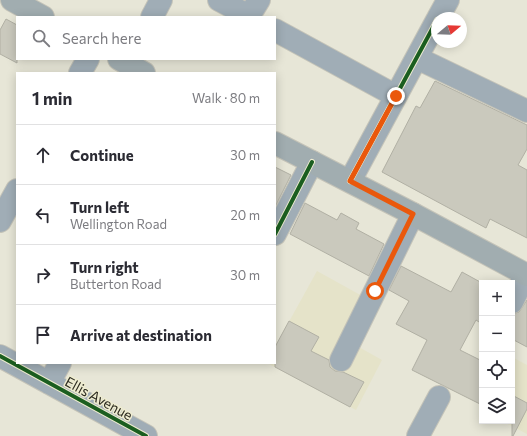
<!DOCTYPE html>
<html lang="en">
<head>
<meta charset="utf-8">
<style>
  :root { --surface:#fff; --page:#f2f2f3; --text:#2b2b33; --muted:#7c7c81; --line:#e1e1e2 }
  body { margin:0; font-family:Commissioner,sans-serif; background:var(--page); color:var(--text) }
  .controls { position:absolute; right:12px; bottom:12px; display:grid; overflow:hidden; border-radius:0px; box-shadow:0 2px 10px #0003 }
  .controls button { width:36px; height:36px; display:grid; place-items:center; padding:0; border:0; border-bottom:1px solid var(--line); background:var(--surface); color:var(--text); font:20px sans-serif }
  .compass { position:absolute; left:431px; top:12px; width:36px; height:36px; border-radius:50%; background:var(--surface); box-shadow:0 2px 10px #0003; rotate:71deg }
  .stop { position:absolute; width:12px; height:12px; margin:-9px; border:3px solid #ea580c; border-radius:50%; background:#fff }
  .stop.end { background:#ea580c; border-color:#fff; box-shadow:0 1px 4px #0008 }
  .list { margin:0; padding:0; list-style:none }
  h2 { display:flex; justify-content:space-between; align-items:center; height:52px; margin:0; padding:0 16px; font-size:17px }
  h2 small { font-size:13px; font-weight:400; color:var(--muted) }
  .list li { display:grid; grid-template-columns:26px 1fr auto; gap:12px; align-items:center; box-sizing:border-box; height:60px; padding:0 16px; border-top:1px solid var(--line) }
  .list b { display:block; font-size:15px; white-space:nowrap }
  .list p { margin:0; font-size:13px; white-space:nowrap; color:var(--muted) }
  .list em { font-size:13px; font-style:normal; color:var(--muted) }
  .icon { flex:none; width:22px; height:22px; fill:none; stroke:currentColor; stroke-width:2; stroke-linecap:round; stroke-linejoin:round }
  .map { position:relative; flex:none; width:527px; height:436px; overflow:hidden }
  .search { position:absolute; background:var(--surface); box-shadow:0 2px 10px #0003; left:16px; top:16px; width:260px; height:44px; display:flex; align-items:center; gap:10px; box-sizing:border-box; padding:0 14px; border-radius:0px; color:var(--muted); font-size:15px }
  .panel { position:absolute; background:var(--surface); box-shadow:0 2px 10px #0003; left:16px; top:72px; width:260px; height:292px; border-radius:0px }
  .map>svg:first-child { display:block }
  .built { fill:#e5e3c9 }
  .building { fill:#cac9bd; stroke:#b1b0a4 }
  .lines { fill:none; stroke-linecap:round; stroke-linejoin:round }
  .minor-casing { stroke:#c4c3b8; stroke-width:24 }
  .major-casing { stroke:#c4c3b8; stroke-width:24 }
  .minor { stroke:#a0adb6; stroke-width:22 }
  .major { stroke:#a1adb0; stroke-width:22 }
  .cycleway-casing { stroke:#eeecd0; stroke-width:6 }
  .cycleway { stroke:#1b5e20; stroke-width:4 }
  .route { stroke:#ea580c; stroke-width:5 }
  .labels { text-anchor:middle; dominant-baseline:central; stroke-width:3; stroke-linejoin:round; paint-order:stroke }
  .street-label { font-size:14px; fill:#2b2a1f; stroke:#eeecd0 }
</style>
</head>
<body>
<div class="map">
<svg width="527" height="436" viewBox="0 0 527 436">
  <rect width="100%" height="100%" fill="#e7e6d7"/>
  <!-- built -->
  <path class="built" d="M317 271 364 297 357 346 382 360 356 410 267 363H275V347Z
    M512 357 527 365V434L502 421H512Z"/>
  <!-- building -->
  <path class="building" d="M6 19 17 25V63L0 54V30Z
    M435 81 527 125V149L518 165 527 170V238L490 219 486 228 382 172 416 106 420 108Z
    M275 167 291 175 275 207Z
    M305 203 337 220 341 213 359 223 356 229 384 244 369 276 290 234Z
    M401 266 451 292 462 272 482 283V324L476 320 460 350 482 361V405L412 370 427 340 396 324 409 301 389 290Z
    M527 300V347L512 339V314L519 312Z
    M289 321 319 337 311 351 329 360 330 367 335 371 343 372 364 382 350 407 275 367V347Z
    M512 395 527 403V409L513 436H512Z"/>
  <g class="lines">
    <!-- minor casing -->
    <g class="minor-casing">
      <path id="minor" d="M219 0 251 17
        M249 16 259 0
        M152 17 161 0
        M438 18 448 0
        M275 30 396 96
        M417 58 527 111
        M80 73 88 59
        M350 181 437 20
        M0 221 17 190
        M275 234 312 162
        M512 302 526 274
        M0 356 146 436
        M341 360 413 214
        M49 383 60 363
        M418 436 439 397"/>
    </g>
    <!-- major casing -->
    <g class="major-casing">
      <path id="major" d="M12 0 43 17
        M119 59 144 73
        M275 143 413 214 527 275"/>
    </g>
    <!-- minor -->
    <use href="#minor" class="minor"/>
    <!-- major -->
    <use href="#major" class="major"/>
    <!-- cycleway casing -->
    <g class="cycleway-casing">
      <path id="cycleway" d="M350 181 437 20
        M275 234 312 162
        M0 356 146 436"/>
    </g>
    <!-- cycleway -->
    <use href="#cycleway" class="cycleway"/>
  </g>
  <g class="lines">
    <!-- route -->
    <path class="route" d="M375 291 413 214 350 181 396 96"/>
  </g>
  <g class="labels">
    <!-- street labels -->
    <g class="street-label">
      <text transform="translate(99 398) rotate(29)">Ellis Avenue</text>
    </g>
  </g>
</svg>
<div class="controls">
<button>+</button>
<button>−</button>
<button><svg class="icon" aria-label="locate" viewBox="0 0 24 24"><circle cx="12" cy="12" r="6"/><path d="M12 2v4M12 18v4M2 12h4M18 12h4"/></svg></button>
<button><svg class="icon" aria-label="layers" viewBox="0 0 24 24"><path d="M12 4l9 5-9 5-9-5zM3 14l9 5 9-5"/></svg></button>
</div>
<svg class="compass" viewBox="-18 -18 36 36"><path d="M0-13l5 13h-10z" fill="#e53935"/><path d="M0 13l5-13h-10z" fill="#7c7c81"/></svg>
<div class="stop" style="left:375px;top:291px"></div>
<div class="stop end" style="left:396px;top:96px"></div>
<div class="search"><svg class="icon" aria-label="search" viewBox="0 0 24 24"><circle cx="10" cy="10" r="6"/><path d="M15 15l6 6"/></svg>Search here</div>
<section class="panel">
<h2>1 min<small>Walk · 80 m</small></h2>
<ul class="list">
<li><svg class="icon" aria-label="ahead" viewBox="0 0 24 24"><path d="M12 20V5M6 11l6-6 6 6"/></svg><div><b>Continue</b></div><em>30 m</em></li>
<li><svg class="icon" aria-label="left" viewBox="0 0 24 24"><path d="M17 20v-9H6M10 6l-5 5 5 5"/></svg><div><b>Turn left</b><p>Wellington Road</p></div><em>20 m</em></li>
<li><svg class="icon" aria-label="right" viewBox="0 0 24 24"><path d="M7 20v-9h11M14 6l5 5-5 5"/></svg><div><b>Turn right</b><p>Butterton Road</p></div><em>30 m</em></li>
<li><svg class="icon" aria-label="arrive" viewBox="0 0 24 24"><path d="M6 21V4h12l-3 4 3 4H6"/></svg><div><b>Arrive at destination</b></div></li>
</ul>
</section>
</div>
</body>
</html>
